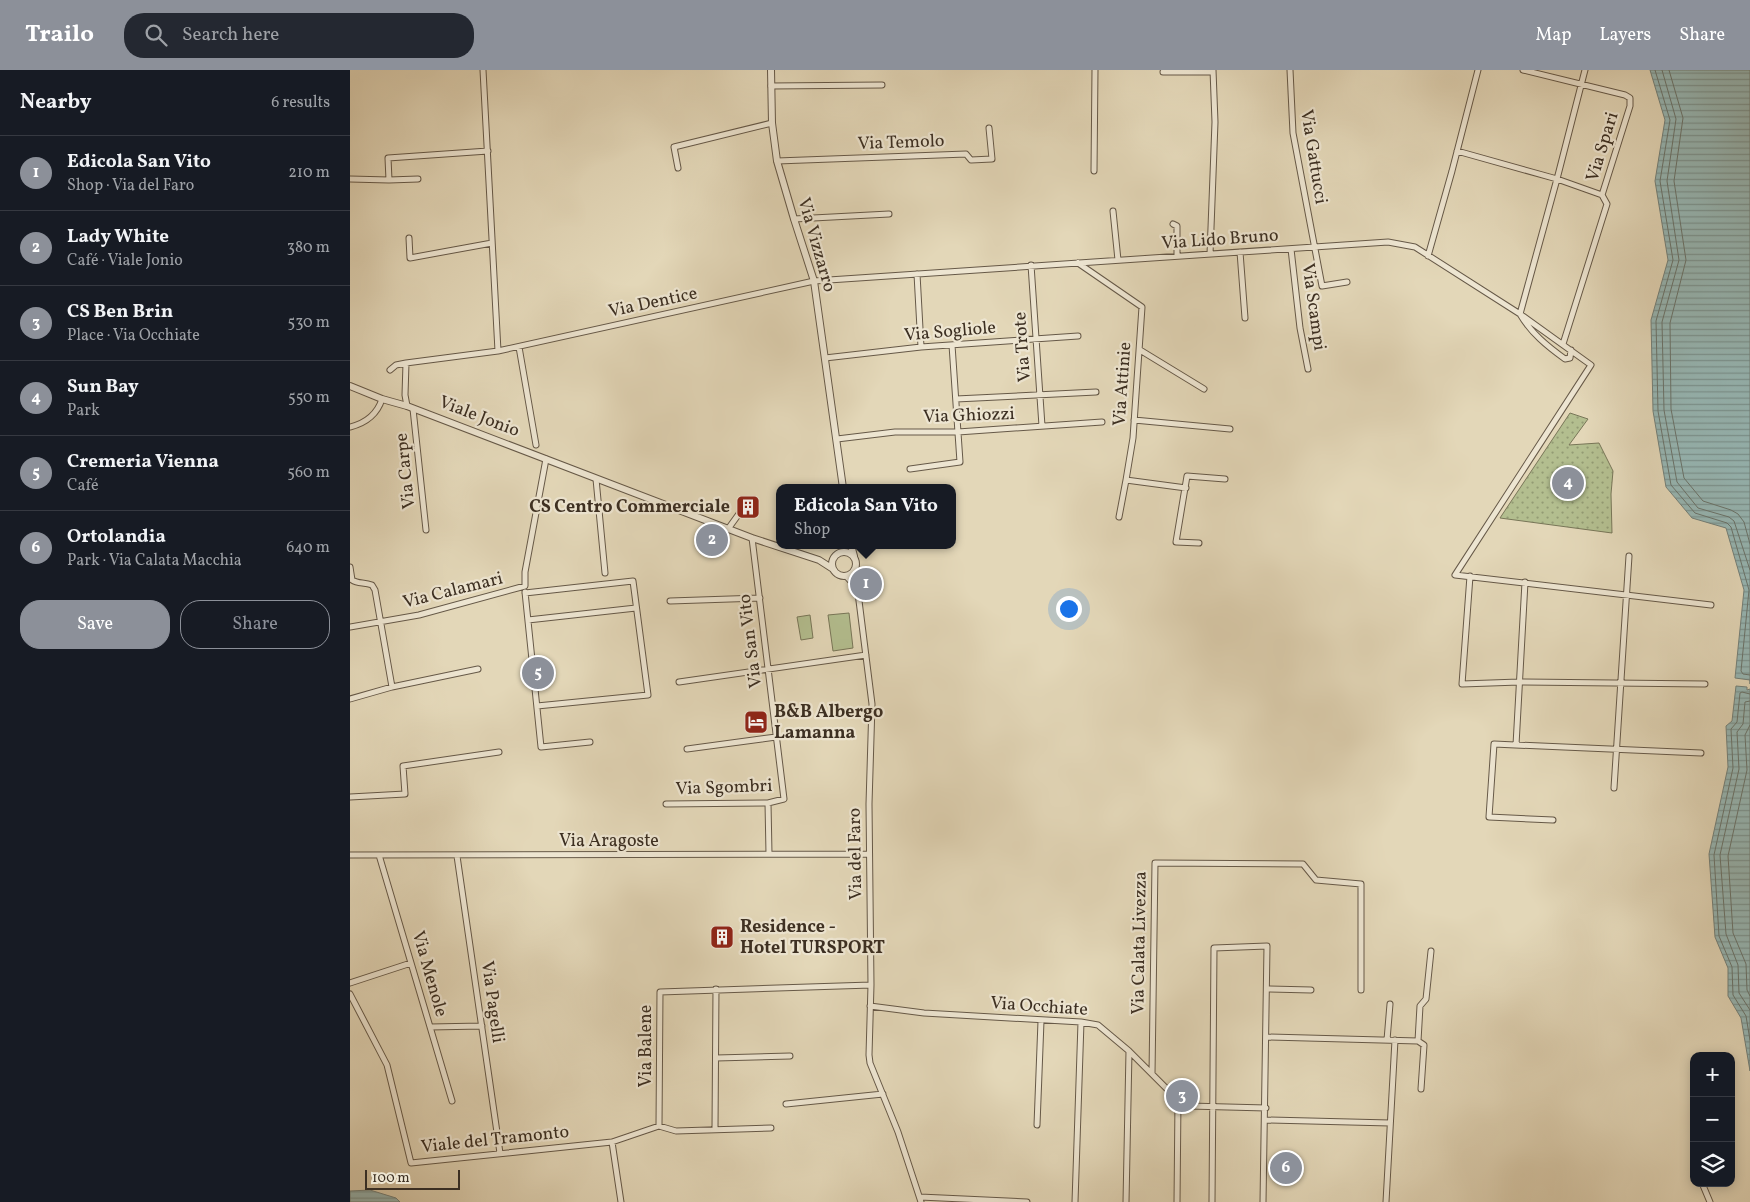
<!DOCTYPE html>
<html lang="en">
<head>
<meta charset="utf-8">
<style>
  :root { --surface:#171b24; --page:#242831; --text:#f1f3f6; --muted:#9ea1a6; --line:#363941; --accent:#8c9099 }
  body { margin:0; font-family:Vollkorn,serif; background:var(--page); color:var(--text) }
  .controls { position:absolute; right:15px; bottom:15px; display:grid; overflow:hidden; border-radius:10px; box-shadow:0 2px 12px #0003 }
  .controls button { width:45px; height:45px; display:grid; place-items:center; padding:0; border:0; border-bottom:1px solid var(--line); background:var(--surface); color:var(--text); font:25px sans-serif }
  .scale { position:absolute; left:15px; bottom:12px; width:95px; box-sizing:border-box; padding-left:5px; border:2px solid #3c2f22; border-top:0; font-size:14px; line-height:18px; white-space:nowrap; color:#3c2f22; -webkit-text-stroke:4px #ede5d1; paint-order:stroke }
  .you { position:absolute; left:718px; top:538px; width:18px; height:18px; margin:-12px; border:4px solid #fff; border-radius:50%; background:#1a73e8; box-shadow:0 0 0 8px #1a73e833 }
  .badge { display:grid; place-items:center; width:32px; height:32px; border-radius:50%; background:var(--accent); color:#fff; font-size:16px; font-weight:700 }
  .pin { position:absolute; translate:-50% -50%; border:2px solid #fff; box-shadow:0 1px 5px #0006 }
  .popup { position:absolute; left:426px; top:414px; width:180px; height:65px; box-sizing:border-box; display:grid; place-content:center; border-radius:10px; background:var(--surface); filter:drop-shadow(0 1px 4px #0005); font-size:16px; white-space:nowrap; color:var(--muted) }
  .popup b { font-size:19px; color:var(--text) }
  .popup::after { content:''; position:absolute; left:50%; top:100%; margin-left:-10px; border:10px solid transparent; border-top-color:var(--surface) }
  .list { margin:0; padding:0; list-style:none }
  h2 { display:flex; justify-content:space-between; align-items:center; height:65px; margin:0; padding:0 20px; font-size:21px }
  h2 small { font-size:16px; font-weight:400; color:var(--muted) }
  .list li { display:grid; grid-template-columns:32px 1fr auto; gap:15px; align-items:center; box-sizing:border-box; height:75px; padding:0 20px; border-top:1px solid var(--line) }
  .list b { display:block; font-size:19px; white-space:nowrap }
  .list p { margin:0; font-size:16px; white-space:nowrap; color:var(--muted) }
  .list em { font-size:16px; font-style:normal; color:var(--muted) }
  .actions { display:flex; gap:10px; padding:15px 20px }
  .actions a { flex:1; padding:11px 0; border:1px solid var(--accent); border-radius:20px; text-align:center; font-size:18px; color:var(--accent) }
  .actions .main { background:var(--accent); color:#fff }
  .icon { flex:none; width:28px; height:28px; fill:none; stroke:currentColor; stroke-width:2; stroke-linecap:round; stroke-linejoin:round }
  .map { position:relative; flex:none; width:1400px; height:1132px; overflow:hidden }
  header { display:flex; align-items:center; gap:30px; box-sizing:border-box; height:70px; padding:0 25px; background:var(--accent); color:#fff }
  header strong { font-size:24px }
  nav { display:flex; gap:28px; margin-inline-start:auto; font-size:18px }
  .search { width:350px; height:45px; background:var(--page); display:flex; align-items:center; gap:12px; box-sizing:border-box; padding:0 18px; border-radius:20px; color:var(--muted); font-size:19px }
  main { display:flex }
  aside { flex:1; background:var(--surface) }
  .map>svg:first-child { display:block }
  .grass { fill:url(#grass-dots); stroke:#787658 }
  .garden { fill:#b3be8f; stroke:#787658 }
  .water { fill:url(#water-rules); stroke:#73817b }
  .lines { fill:none; stroke-linecap:round; stroke-linejoin:round }
  .shore { stroke:#6a746c; stroke-width:1 }
  .minor-casing { stroke:#665948; stroke-width:7 }
  .tertiary-casing { stroke:#665948; stroke-width:8 }
  .minor { stroke:#ede5d1; stroke-width:5 }
  .tertiary { stroke:#ede5d1; stroke-width:6 }
  .labels { text-anchor:middle; dominant-baseline:central; stroke-width:4.5; stroke-linejoin:round; paint-order:stroke }
  .street-label { font-size:18px; fill:#3c2f22; stroke:#ede5d1 }
  .poi-label { font-size:18px; font-weight:bold; fill:#3c2f22; stroke:#ede5d1; text-anchor:start }
</style>
</head>
<body>
<header>
<strong>Trailo</strong>
<div class="search"><svg class="icon" aria-label="search" viewBox="0 0 24 24"><circle cx="10" cy="10" r="6"/><path d="M15 15l6 6"/></svg>Search here</div>
<nav><a>Map</a><a>Layers</a><a>Share</a></nav>
</header>
<main>
<aside>
<h2>Nearby<small>6 results</small></h2>
<ul class="list">
<li><span class="badge">1</span><div><b>Edicola San Vito</b><p>Shop · Via del Faro</p></div><em>210 m</em></li>
<li><span class="badge">2</span><div><b>Lady White</b><p>Café · Viale Jonio</p></div><em>380 m</em></li>
<li><span class="badge">3</span><div><b>CS Ben Brin</b><p>Place · Via Occhiate</p></div><em>530 m</em></li>
<li><span class="badge">4</span><div><b>Sun Bay</b><p>Park</p></div><em>550 m</em></li>
<li><span class="badge">5</span><div><b>Cremeria Vienna</b><p>Café</p></div><em>560 m</em></li>
<li><span class="badge">6</span><div><b>Ortolandia</b><p>Park · Via Calata Macchia</p></div><em>640 m</em></li>
</ul>
<div class="actions"><a class="main">Save</a><a>Share</a></div>
</aside>
<div class="map">
<svg width="1400" height="1132" viewBox="0 0 1400 1132">
  <defs>
    <pattern id="grass-dots" width="8" height="8" patternUnits="userSpaceOnUse" patternTransform="scale(1.25)"><rect width="8" height="8" fill="#b3be8f"/><path d="M2 2h.1M6 6h.1" fill="none" stroke="#939b74" stroke-width="1.8" stroke-linecap="round"/></pattern>
    <pattern id="water-rules" width="6" height="5" patternUnits="userSpaceOnUse" patternTransform="scale(1.25)"><rect width="6" height="5" fill="#97b8b6"/><path d="M0 2.5h6" fill="none" stroke="#7c9694"/></pattern>
  </defs>
  <rect width="100%" height="100%" fill="#e3d7b8"/>
  <filter id="stains"><feTurbulence type="fractalNoise" baseFrequency=".004" numOctaves="4"/><feColorMatrix values="0 0 0 0 .2 0 0 0 0 .09 0 0 0 0 .02 0 0 0 .5 -.17"/></filter>
  <radialGradient id="worn" r=".72"><stop offset=".6" stop-color="#630" stop-opacity="0"/><stop offset="1" stop-color="#630" stop-opacity=".3"/></radialGradient>
  <!-- grass -->
  <path class="grass" d="M1220 343 1238 349 1219 375 1249 373 1263 401 1261 424 1262 463 1150 448Z"/>
  <!-- garden -->
  <path class="garden" d="M499 543 503 578 483 581 478 545Z
    M460 545 463 568 451 570 447 547Z"/>
  <!-- water -->
  <path class="water" d="M1300 0H1400V614V610L1385 608 1394 520 1376 458 1342 448 1316 417 1303 341 1301 250 1318 190 1305 111 1315 50Z
    M1386 616 1397 617V620L1400 619V1001L1391 948 1378 926V898L1365 867 1359 784 1378 697 1376 656 1382 651Z
    M20 1120 46 1128 50 1132H0V1121Z"/>
  <g class="lines">
    <!-- shore -->
    <path class="shore" d="M1305 0 1320 50 1310 111 1323 190 1306 251 1308 341 1321 415 1345 443 1377 453 1381 457 1399 520 1391 601 1393 604 1400 605
      M1312 0 1326 49 1317 111 1329 190 1312 252 1314 340 1327 412 1348 438 1379 447 1384 451 1400 500
      M1319 0 1333 48 1324 111 1336 190 1320 253 1321 339 1334 408 1353 431 1381 440 1388 444 1394 452 1400 474
      M1400 624 1392 622 1390 623 1387 652 1381 659 1383 698 1364 785 1369 866 1382 897 1383 925 1396 946 1400 970
      M1400 631 1395 632 1393 654 1387 662 1389 699 1370 785 1376 864 1388 895 1389 923 1400 940
      M1400 655 1395 665 1397 700 1378 786 1383 863 1396 894 1397 920 1400 926"/>
    <!-- minor casing -->
    <g class="minor-casing">
      <path id="minor" d="M133 0 148 281
        M940 0 943 63 972 216 997 212
        M1173 0 1275 25 1280 28V36L1252 125
        M813 2H863
        M421 16 532 15
        M1107 81 1207 109 1235 0
        M427 91 616 84 621 90 642 89 639 58
        M328 98 324 77 422 53
        M744 101 745 0
        M0 109 39 110 38 88 138 81
        M39 110 68 109
        M763 141 768 190
        M444 149 539 144
        M823 154 827 156V186
        M59 168 60 188 142 173
        M941 179 950 258 958 299
        M890 182 895 248
        M860 184 865 52 863 0
        M1078 186 1102 101 1128 0
        M728 193 792 237 783 368 776 410 836 418
        M681 195 692 356
        M567 204 571 277
        M1213 274 1257 134 1252 125 1207 109 1170 244C1181 263 1197 276 1215 289L1220 288 1221 280
        M169 277 186 375
        M790 280 854 319
        M475 288 571 277 728 266
        M56 293 55 325 57 336
        M40 300 46 295 56 293 148 281 464 211 1038 172 1065 177 1170 244 1241 295 1105 505 1361 535
        M606 329 746 322
        M63 339 76 460
        M784 350 880 359
        M0 357C16 353 27 345 32 329
        M487 369 545 362H608L752 352
        M560 399 610 392 602 275
        M246 409 255 503
        M769 447 776 410
        M378 459 391 441
        M849 473 826 472 837 406 875 409
        M0 497 2 510C8 514 14 512 22 515L25 520 42 617
        M505 499 522 634 519 734 521 915 519 985 520 993 548 1062 571 1132
        M496 506 506 517
        M1120 506 1112 614 1169 612 1355 614
        M175 522 191 677 240 672
        M175 523 283 511 298 625 187 636
        M320 531 410 528
        M178 550 286 538
        M0 557 69 545 175 516V502L196 389
        M329 612 516 585
        M0 629 42 617 128 599
        M1166 675 1175 512
        M337 679 426 667
        M1264 718 1279 486
        M0 727 55 724 53 696 149 682
        M418 733 419 784
        M316 734 418 733 434 729 402 468
        M1203 750 1139 747 1144 674 1351 683
        M0 785 519 784
        M29 785 102 1031
        M107 786 150 1083
        M0 913 61 893
        M917 919 961 920
        M0 924 37 995 61 1093 262 1072 271 1132
        M520 936 574 943 731 952 748 955 779 981 828 1030 839 1036 916 1038
        M80 957 132 956
        M916 967 1068 971 1074 975 1071 1019
        M1037 970 1040 934
        M1068 971 1070 936 1076 929 1081 881
        M366 988 440 986
        M802 1004 805 793 953 794 966 810 1011 814V920
        M436 1034 533 1024
        M915 1050 1040 1053
        M687 1055 691 951
        M309 1056 310 922 521 915
        M365 1059 366 919
        M262 1072 309 1056 326 1061 421 1058
        M1352 1113 1360 1132
        M570 1127 677 1132
        M725 1132 731 952
        M776 1132 779 981
        M827 1132 828 1030
        M862 1132 864 878 917 876 913 1132
        M1036 1132 1045 970"/>
    </g>
    <!-- tertiary casing -->
    <g class="tertiary-casing">
      <path id="tertiary" d="M421 0 422 53 427 91 444 149 464 211 493 418
        M0 316 32 329 57 336 402 468 469 490 483 499
        M501 475 504 486
        M482 494a12 12 0 1 1 24 0a12 12 0 1 1-24 0Z"/>
    </g>
    <!-- minor -->
    <use href="#minor" class="minor"/>
    <!-- tertiary -->
    <use href="#tertiary" class="tertiary"/>
  </g>
  <!-- icons -->
  <defs>
    <g id="building-square" transform="scale(1.25)"><rect x="-9" y="-9" width="18" height="18" rx="4" fill="#8f2418" stroke="#ede5d1"/><path d="M-4-6H4V6H1V3H-1V6H-4ZM-2.5-4.3h1.7v1.8h-1.7ZM.8-4.3h1.7v1.8H.8ZM-2.5-1h1.7V.8h-1.7ZM.8-1h1.7V.8H.8Z" fill="#fff"/></g>
    <g id="hotel-square" transform="scale(1.25)"><rect x="-9" y="-9" width="18" height="18" rx="4" fill="#8f2418" stroke="#ede5d1"/><path d="M-6-4.5h1.5V1H6V5H4.5V3h-9V5H-6ZM-4 0a1.8 1.8 0 1 1 3.6 0ZM.5 0V-2.5h3Q6-2.5 6 0Z" fill="#fff"/></g>
  </defs>
  <g fill-rule="evenodd">
    <use href="#building-square" x="398" y="437"/>
    <use href="#hotel-square" x="406" y="652"/>
    <use href="#building-square" x="372" y="867"/>
  </g>
  <g class="labels">
    <!-- street labels -->
    <g class="street-label">
      <text transform="translate(551 73) rotate(-2)">Via Temolo</text>
      <text transform="translate(1253 77) rotate(-73)">Via Spari</text>
      <text transform="translate(963 87) rotate(81)">Via Gattucci</text>
      <text transform="translate(870 170) rotate(-4)">Via Lido Bruno</text>
      <text transform="translate(466 175) rotate(74)">Via Vizzarro</text>
      <text transform="translate(303 233) rotate(-12)">Via Dentice</text>
      <text transform="translate(963 237) rotate(82)">Via Scampi</text>
      <text transform="translate(600 262) rotate(-5)">Via Sogliole</text>
      <text transform="translate(673 277) rotate(-94)">Via Trote</text>
      <text transform="translate(773 314) rotate(-86)">Via Attinie</text>
      <text transform="translate(619 346) rotate(-2)">Via Ghiozzi</text>
      <text transform="translate(129 347) rotate(21)">Viale Jonio</text>
      <text transform="translate(56 401) rotate(-96)">Via Carpe</text>
      <text transform="translate(103 521) rotate(-14)">Via Calamari</text>
      <text transform="translate(401 571) rotate(-97)">Via San Vito</text>
      <text transform="translate(374 718) rotate(-2)">Via Sgombri</text>
      <text x="259" y="771">Via Aragoste</text>
      <text transform="translate(506 784) rotate(-91)">Via del Faro</text>
      <text transform="translate(790 873) rotate(-89)">Via Calata Livezza</text>
      <text transform="translate(79 904) rotate(74)">Via Menole</text>
      <text transform="translate(142 932) rotate(82)">Via Pagelli</text>
      <text transform="translate(689 937) rotate(4)">Via Occhiate</text>
      <text transform="translate(296 976) rotate(-90)">Via Balene</text>
      <text transform="translate(145 1070) rotate(-6)">Viale del Tramonto</text>
    </g>
    <!-- poi labels -->
    <g class="poi-label">
      <text x="380" y="437" text-anchor="end">CS Centro Commerciale</text>
      <text x="424" y="642">B&amp;B Albergo<tspan x="424" dy="21">Lamanna</tspan></text>
      <text x="390" y="857">Residence -<tspan x="390" dy="21">Hotel TURSPORT</tspan></text>
    </g>
  </g>
  <rect width="100%" height="100%" filter="url(#stains)"/>
  <rect width="100%" height="100%" fill="url(#worn)"/>
</svg>
<div class="controls">
<button>+</button>
<button>−</button>
<button><svg class="icon" aria-label="layers" viewBox="0 0 24 24"><path d="M12 4l9 5-9 5-9-5zM3 14l9 5 9-5"/></svg></button>
</div>
<div class="scale">100 m</div>
<div class="you"></div>
<div class="pin badge" style="left:516px;top:514px">1</div>
<div class="popup"><b>Edicola San Vito</b>Shop</div>
<div class="pin badge" style="left:362px;top:470px">2</div>
<div class="pin badge" style="left:832px;top:1026px">3</div>
<div class="pin badge" style="left:1218px;top:413px">4</div>
<div class="pin badge" style="left:188px;top:603px">5</div>
<div class="pin badge" style="left:936px;top:1098px">6</div>
</div>
</main>
</body>
</html>
